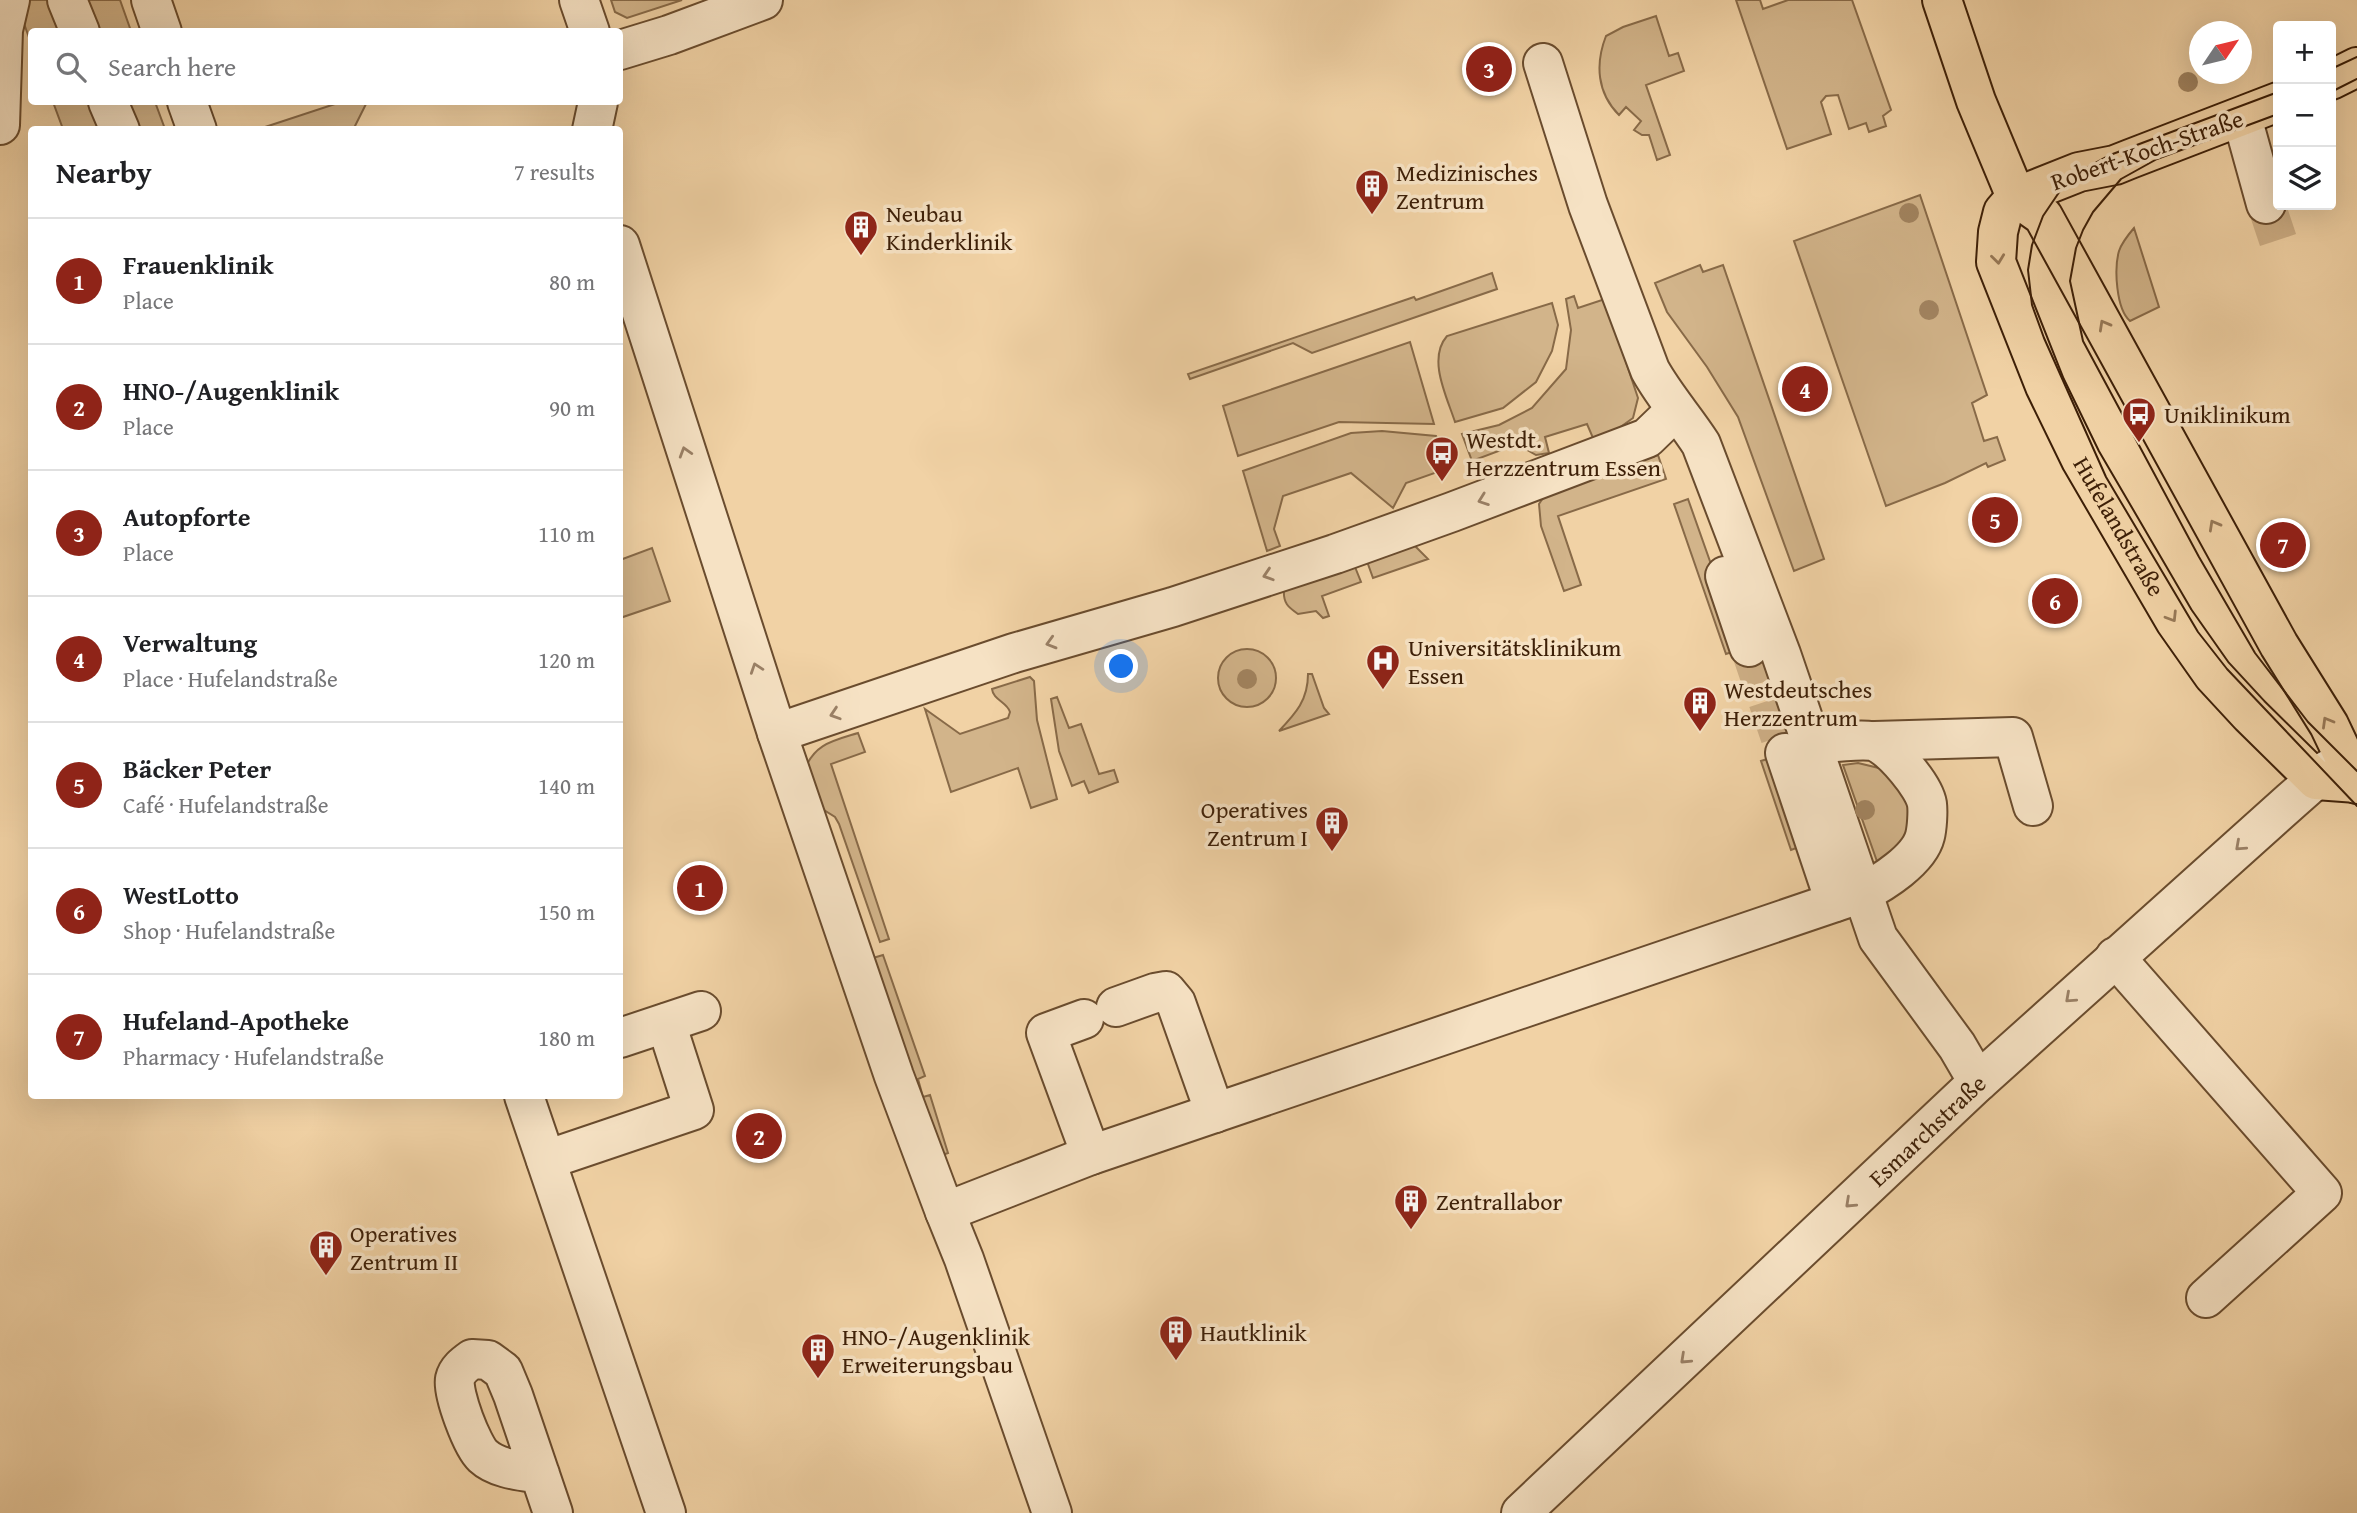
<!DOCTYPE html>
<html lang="en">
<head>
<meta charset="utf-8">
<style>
  :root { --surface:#fff; --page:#f2f2f2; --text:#202124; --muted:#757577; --line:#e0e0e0; --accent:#8f2418 }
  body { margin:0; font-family:"Gentium Book Plus",serif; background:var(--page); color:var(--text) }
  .controls { position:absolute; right:21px; top:21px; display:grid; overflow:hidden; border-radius:7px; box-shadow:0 7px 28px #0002 }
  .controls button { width:63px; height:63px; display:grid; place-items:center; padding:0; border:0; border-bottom:2px solid var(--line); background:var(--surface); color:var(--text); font:35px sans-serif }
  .compass { position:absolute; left:2189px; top:21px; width:63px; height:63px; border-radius:50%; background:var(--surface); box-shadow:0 7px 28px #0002; rotate:55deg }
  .you { position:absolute; left:1122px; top:667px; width:24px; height:24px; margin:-18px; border:5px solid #fff; border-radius:50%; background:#1a73e8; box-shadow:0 0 0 10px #1a73e833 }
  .badge { display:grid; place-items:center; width:46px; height:46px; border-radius:50%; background:var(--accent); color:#fff; font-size:23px; font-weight:700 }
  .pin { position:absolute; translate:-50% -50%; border:4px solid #fff; box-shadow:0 2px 7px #0006 }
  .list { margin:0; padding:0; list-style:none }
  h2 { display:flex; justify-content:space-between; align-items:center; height:91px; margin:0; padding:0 28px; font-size:30px }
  h2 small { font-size:23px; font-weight:400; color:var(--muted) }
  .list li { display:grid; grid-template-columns:46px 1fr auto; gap:21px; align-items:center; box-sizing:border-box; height:126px; padding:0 28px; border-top:2px solid var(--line) }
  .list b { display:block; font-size:26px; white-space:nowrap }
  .list p { margin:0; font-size:23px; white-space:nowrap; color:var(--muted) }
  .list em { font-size:23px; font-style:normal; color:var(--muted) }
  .icon { flex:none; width:38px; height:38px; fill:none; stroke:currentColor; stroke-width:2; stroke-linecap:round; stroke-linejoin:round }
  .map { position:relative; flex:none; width:2357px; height:1513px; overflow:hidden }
  .search { position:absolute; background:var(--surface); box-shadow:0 7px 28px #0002; left:28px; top:28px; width:595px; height:77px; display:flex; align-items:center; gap:18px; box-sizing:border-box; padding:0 24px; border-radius:7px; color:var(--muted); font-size:26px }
  .panel { position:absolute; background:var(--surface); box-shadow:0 7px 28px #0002; left:28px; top:126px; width:595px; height:973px; border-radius:7px }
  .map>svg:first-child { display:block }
  .green { fill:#d2b48a; stroke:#886a48; stroke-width:2 }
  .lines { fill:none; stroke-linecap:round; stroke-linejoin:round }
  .minor-tunnel { stroke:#cdae85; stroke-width:38; stroke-dasharray:38 19; stroke-linecap:butt }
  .minor-casing { stroke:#6a4c2e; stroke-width:42 }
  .major-casing { stroke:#3d1f07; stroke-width:42 }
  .minor { stroke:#f6e2c4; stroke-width:38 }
  .major { stroke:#f1d2a5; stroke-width:38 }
  .tram { stroke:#3d1f07; stroke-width:2 }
  .tree { fill:#a28460 }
  .oneway { stroke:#977856 }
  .oneway2 { stroke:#9a8066 }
  .labels { text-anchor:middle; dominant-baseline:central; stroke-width:7; stroke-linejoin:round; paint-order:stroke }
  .street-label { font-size:24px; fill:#3d1f07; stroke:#f6e2c4 }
  .poi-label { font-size:24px; fill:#3d1f07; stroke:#f6e2c4; text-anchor:start }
</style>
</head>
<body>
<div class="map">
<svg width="2357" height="1513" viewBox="0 0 2357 1513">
  <rect width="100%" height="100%" fill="#f1d2a5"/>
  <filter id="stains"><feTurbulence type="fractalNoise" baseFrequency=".00286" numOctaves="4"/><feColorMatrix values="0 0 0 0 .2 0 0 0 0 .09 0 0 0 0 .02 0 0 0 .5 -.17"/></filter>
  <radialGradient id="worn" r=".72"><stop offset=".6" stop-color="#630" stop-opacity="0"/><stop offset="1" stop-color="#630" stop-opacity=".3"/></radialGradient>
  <!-- green -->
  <path class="green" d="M26 0H51L67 31 32 32 31 43 18 7Z
    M84 0H120L131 31H98Z
    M611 0H682L627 18 615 12Z
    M1736 0H1760L1763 9 1788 0H1852L1891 110 1883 116 1886 126 1869 132 1866 123 1849 129 1838 95 1826 96 1821 102 1831 134 1787 149Z
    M1656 16 1669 56 1678 53 1684 71 1646 85 1670 155 1657 160 1649 135H1642L1634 130 1641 121 1626 107 1619 115C1597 93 1595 64 1606 36L1623 27Z
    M53 102H93L103 129H63Z
    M128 102H155L165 129H139Z
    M341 102H367L354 128 259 129Z
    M1920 195 1987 395 1972 403 1984 441 1997 437 2005 460 1988 467 1986 463 1945 483 1886 506 1794 241Z
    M2134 228 2159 307 2130 321C2116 309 2114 268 2119 251 2122 242 2128 235 2134 228Z
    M1700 265 1703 272 1723 265 1824 559 1794 571 1738 417 1707 367 1667 312 1655 283Z
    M1492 273 1497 289 1312 353 1293 343 1190 379 1188 374 1414 297 1416 300Z
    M1574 296 1578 308 1605 299 1638 398 1633 418 1619 428 1593 438 1587 424 1545 437 1549 453 1536 455 1517 444 1472 461 1462 434 1499 425 1532 408 1566 369 1571 330 1566 299Z
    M1552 303 1558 325 1552 351 1536 382 1503 408 1455 422C1447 397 1427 359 1447 336Z
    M1410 342 1434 424 1339 422 1238 456 1223 406Z
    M1382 431 1436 436 1449 468 1406 483 1393 508 1351 473 1283 496 1274 529 1280 546 1267 551 1243 471 1351 433Z
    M1658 455 1666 479 1558 516 1581 585 1564 591 1541 526 1539 504 1547 492Z
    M1688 499 1741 649 1726 654 1674 504Z
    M1412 543 1428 559 1373 578 1364 553Z
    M652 548 670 601 620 618V560Z
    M1353 562 1361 582 1322 596 1329 616 1323 618 1316 611 1298 614C1288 607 1283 603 1284 590Z
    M1218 678a29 29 0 1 1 58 0a29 29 0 1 1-58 0Z
    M1308 674H1312L1324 708 1329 714 1279 731C1296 713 1308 700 1308 674Z
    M1030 677 1034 681 1037 720 1057 799 1031 808 1018 768 951 792 925 709 960 734 1008 718 1010 712C1007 702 993 700 992 689Z
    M1057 697 1069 728 1081 724 1099 774 1114 770 1118 782 1089 793 1084 781 1072 786 1059 751 1051 699Z
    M858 733 865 752 831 764 889 939 880 942 839 824 835 817 816 805 804 771C814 744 832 741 858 733Z
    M1777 756 1799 847 1791 850 1761 761Z
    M1858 763 1887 770 1906 792 1914 822 1907 843 1879 867 1843 765Z
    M883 955 925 1076 918 1079 923 1097 930 1095 948 1153 942 1155 873 958Z"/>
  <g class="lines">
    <!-- minor-tunnel -->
    <path class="minor-tunnel" d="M2266 204 2281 249
      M1749 647 1785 753"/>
    <!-- minor casing -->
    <g class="minor-casing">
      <g id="minor">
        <path d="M67 0 80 32"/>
        <path d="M151 0 162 32"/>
        <path d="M579 0 590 32"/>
        <path d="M620 50 669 35 763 0"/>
        <path d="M1543 63 1588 205 1650 370C1665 397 1685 419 1701 444L1781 654 1878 938 1957 1046 1978 1082"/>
        <path d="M108 102 120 130"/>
        <path d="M187 102 197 130"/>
        <path d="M2239 118 2245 128 2266 204"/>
        <path d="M0 125 3 30 10 0"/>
        <path d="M592 130 598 102"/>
        <path d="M620 245 777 733 894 1076 945 1212 1091 1155 1862 893C1882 883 1919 860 1925 836 1927 828 1928 812 1927 804 1924 786 1893 750 1876 742 1867 738 1823 743 1812 746"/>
        <path d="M1725 576 1749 647"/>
        <path d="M777 733 1014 653 1173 607 1335 554 1452 512 1647 438 1676 410"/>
        <path d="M1875 741 2013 737 2033 806"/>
        <path d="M1785 753 1835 902"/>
        <path d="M2115 957 2322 1193 2206 1298"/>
        <path d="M1116 1007 1155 993 1166 991 1176 1003 1215 1113"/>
        <path d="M1084 1019 1046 1033 1091 1155"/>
        <path d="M620 1038 701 1011"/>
        <path d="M524 1096 666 1513"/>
        <path d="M546 1160 694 1110 666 1023"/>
        <path d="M945 1212 964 1259 1052 1513"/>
        <path d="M540 1474C522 1471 497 1469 483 1456 472 1446 452 1393 455 1379 457 1370 465 1364 472 1359L488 1360 503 1371 513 1395 553 1513"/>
        <path id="s1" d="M1521 1513 1978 1082 2291 801 2324 772 2344 761"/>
      </g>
    </g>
    <!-- major casing -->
    <g class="major-casing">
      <g id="major">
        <path d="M1942 0 1976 101 2016 197 2043 216 2279 645 2329 725 2357 784"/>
        <path d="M2331 80 2357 67"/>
        <path id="s2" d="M2278 102 2130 159 2115 165 2079 172 2016 197 2003 212 1998 232 1996 262 2045 386 2081 460 2175 621 2213 675 2250 715 2316 780 2357 783"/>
      </g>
    </g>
    <!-- minor -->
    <use href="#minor" class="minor"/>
    <!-- major -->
    <use href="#major" class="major"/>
    <!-- tram -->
    <path class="tram" d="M2331 69 2357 57
      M2278 92 2110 155 2079 172 2064 185 2043 216 2032 245 2028 270 2032 305 2044 338 2106 477 2198 632 2227 669 2357 806
      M2331 92 2357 79
      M2278 114 2157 159 2121 179 2093 212 2083 230 2076 248 2070 281 2083 341 2199 557 2255 653 2308 722 2357 771"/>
  </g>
  <!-- trees -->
  <g class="tree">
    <circle cx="2188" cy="82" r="10"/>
    <circle cx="1909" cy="213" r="10"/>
    <circle cx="1929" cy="310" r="10"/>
    <circle cx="1247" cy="679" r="10"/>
    <circle cx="1865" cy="810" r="10"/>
  </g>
  <!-- one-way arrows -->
  <defs><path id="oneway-chevron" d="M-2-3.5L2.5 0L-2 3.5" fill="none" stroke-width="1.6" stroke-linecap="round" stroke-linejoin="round" transform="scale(1.75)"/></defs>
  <g class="oneway">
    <use href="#oneway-chevron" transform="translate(1998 259) rotate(83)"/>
    <use href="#oneway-chevron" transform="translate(2104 325) rotate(-119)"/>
    <use href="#oneway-chevron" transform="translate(2214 525) rotate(-119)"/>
    <use href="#oneway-chevron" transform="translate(2172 617) rotate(58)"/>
    <use href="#oneway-chevron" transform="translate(2327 722) rotate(-120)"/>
  </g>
  <g class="oneway2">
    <use href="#oneway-chevron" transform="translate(685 452) rotate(-107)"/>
    <use href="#oneway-chevron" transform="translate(1483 500) rotate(160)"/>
    <use href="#oneway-chevron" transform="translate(1268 575) rotate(162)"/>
    <use href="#oneway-chevron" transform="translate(1051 643) rotate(164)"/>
    <use href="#oneway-chevron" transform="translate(756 668) rotate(-109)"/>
    <use href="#oneway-chevron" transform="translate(835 714) rotate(162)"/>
    <use href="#oneway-chevron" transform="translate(2240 846) rotate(138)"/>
    <use href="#oneway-chevron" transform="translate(2070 998) rotate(138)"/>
    <use href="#oneway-chevron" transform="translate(1850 1203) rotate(137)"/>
    <use href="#oneway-chevron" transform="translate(1685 1359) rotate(137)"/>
  </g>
  <!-- icons -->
  <defs>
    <g id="building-pin" transform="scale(1.75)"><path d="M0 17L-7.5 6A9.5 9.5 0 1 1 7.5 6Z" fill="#8f2418" stroke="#f6e2c4"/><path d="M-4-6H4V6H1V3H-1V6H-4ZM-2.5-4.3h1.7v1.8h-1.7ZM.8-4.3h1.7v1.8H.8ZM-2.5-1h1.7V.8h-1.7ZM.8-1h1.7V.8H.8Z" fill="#fff"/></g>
    <g id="bus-pin" transform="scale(1.75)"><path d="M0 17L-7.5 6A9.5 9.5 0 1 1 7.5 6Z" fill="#8f2418" stroke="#f6e2c4"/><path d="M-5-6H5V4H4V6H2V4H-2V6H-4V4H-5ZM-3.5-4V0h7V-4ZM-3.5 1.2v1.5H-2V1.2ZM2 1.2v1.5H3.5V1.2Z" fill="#fff"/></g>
    <g id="hospital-pin" transform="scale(1.75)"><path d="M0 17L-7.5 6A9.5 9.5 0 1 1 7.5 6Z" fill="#8f2418" stroke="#f6e2c4"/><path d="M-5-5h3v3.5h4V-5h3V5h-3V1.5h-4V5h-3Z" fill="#fff"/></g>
  </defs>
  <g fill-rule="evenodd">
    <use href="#building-pin" x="1372" y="186"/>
    <use href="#building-pin" x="861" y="227"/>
    <use href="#bus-pin" x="2139" y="414"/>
    <use href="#bus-pin" x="1442" y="453"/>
    <use href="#hospital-pin" x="1383" y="661"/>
    <use href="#building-pin" x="1700" y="703"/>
    <use href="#building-pin" x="1332" y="823"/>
    <use href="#building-pin" x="1411" y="1201"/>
    <use href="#building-pin" x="326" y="1247"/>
    <use href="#building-pin" x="1176" y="1332"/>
    <use href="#building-pin" x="818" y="1350"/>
  </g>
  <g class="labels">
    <!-- street labels -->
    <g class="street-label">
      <text transform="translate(2147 150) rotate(-19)">Robert-Koch-Straße</text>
      <text stroke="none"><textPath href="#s2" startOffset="642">Hufelandstraße</textPath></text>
      <text stroke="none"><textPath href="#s1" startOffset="558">Esmarchstraße</textPath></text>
    </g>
    <!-- poi labels -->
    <g class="poi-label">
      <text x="1396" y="172">Medizinisches<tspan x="1396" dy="28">Zentrum</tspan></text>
      <text x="886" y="213">Neubau<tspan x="886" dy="28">Kinderklinik</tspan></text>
      <text x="2164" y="414">Uniklinikum</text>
      <text x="1466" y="439">Westdt.<tspan x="1466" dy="28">Herzzentrum Essen</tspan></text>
      <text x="1408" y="647">Universitätsklinikum<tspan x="1408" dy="28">Essen</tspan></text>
      <text x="1724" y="689">Westdeutsches<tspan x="1724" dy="28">Herzzentrum</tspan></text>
      <text x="1308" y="809" text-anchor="end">Operatives<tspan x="1308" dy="28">Zentrum I</tspan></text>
      <text x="1436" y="1201">Zentrallabor</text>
      <text x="350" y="1233">Operatives<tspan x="350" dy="28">Zentrum II</tspan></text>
      <text x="1200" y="1332">Hautklinik</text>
      <text x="842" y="1336">HNO-/Augenklinik<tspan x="842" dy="28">Erweiterungsbau</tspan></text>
    </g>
  </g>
  <rect width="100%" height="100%" filter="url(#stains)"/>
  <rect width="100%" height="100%" fill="url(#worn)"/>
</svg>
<div class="controls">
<button>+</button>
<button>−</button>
<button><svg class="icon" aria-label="layers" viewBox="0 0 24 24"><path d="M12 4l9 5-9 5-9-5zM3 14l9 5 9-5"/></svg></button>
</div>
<svg class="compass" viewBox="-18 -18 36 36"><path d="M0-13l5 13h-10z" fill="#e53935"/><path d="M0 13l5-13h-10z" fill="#757577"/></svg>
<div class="you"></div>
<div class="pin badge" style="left:700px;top:888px">1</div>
<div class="pin badge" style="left:759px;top:1136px">2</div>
<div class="pin badge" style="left:1489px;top:69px">3</div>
<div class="pin badge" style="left:1805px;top:389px">4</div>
<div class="pin badge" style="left:1995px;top:520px">5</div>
<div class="pin badge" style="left:2055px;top:601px">6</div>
<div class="pin badge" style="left:2283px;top:545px">7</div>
<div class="search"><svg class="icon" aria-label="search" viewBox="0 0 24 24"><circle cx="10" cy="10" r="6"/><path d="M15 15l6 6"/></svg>Search here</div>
<section class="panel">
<h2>Nearby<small>7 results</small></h2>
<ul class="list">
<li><span class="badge">1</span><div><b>Frauenklinik</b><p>Place</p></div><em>80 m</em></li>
<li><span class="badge">2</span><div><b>HNO-/Augenklinik</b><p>Place</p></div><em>90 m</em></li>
<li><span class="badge">3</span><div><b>Autopforte</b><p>Place</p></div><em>110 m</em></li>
<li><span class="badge">4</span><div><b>Verwaltung</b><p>Place · Hufelandstraße</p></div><em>120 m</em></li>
<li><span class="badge">5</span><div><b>Bäcker Peter</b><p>Café · Hufelandstraße</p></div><em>140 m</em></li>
<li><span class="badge">6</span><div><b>WestLotto</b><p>Shop · Hufelandstraße</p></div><em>150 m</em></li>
<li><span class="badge">7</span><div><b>Hufeland-Apotheke</b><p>Pharmacy · Hufelandstraße</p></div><em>180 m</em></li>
</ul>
</section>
</div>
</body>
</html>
